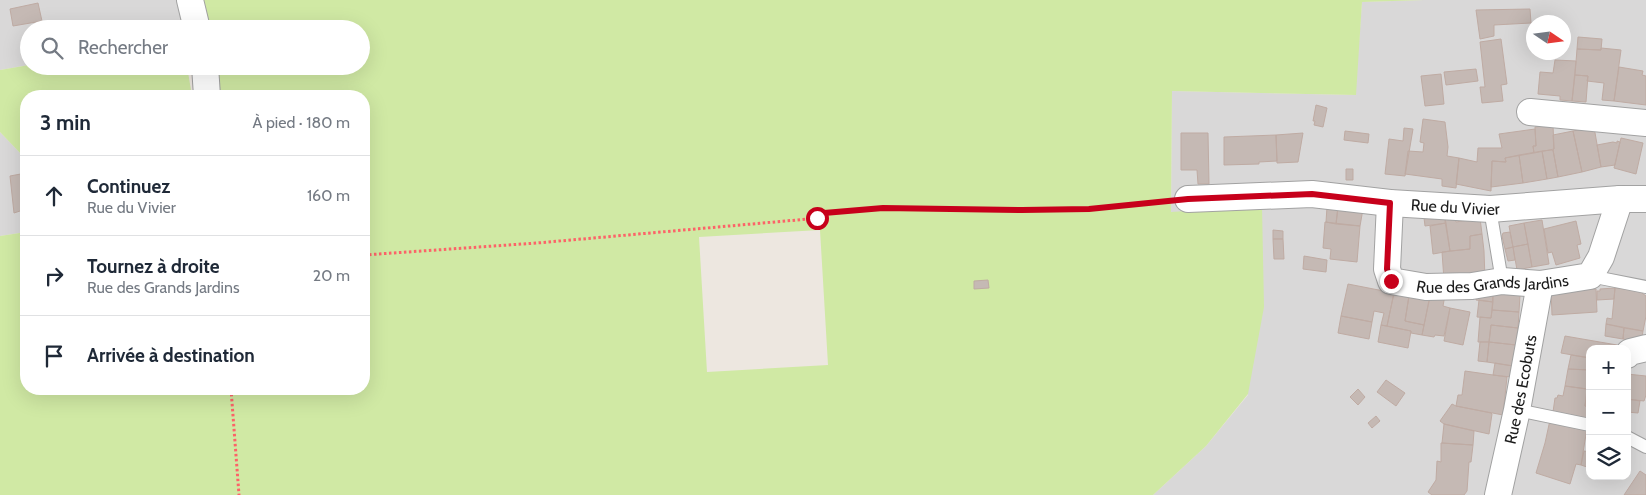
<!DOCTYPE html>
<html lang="fr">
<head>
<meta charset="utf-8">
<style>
  :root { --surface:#fff; --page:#f2f2f3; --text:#1f2937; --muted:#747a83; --line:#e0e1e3 }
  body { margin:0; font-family:Cabin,sans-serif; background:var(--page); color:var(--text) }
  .controls { position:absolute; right:15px; bottom:15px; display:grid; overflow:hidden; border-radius:10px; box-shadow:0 5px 20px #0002 }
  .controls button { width:45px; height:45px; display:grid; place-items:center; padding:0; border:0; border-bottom:1px solid var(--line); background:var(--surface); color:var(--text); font:25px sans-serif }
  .compass { position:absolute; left:1526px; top:15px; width:45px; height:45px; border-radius:50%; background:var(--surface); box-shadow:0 5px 20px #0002; rotate:103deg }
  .stop { position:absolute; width:15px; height:15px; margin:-11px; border:4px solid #c7001b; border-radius:50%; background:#fff }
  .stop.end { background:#c7001b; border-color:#fff; box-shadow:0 1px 5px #0008 }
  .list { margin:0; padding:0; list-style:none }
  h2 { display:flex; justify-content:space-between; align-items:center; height:65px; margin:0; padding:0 20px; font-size:21px }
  h2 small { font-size:16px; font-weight:400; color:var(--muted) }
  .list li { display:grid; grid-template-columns:32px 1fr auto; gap:15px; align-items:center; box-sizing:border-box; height:80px; padding:0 20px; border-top:1px solid var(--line) }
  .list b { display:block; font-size:19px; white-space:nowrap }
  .list p { margin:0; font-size:16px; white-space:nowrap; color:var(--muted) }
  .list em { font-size:16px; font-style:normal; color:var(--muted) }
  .icon { flex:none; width:28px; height:28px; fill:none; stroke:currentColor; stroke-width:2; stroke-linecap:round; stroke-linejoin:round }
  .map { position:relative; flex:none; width:1646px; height:495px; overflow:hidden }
  .search { position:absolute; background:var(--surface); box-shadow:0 5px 20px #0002; left:20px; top:20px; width:350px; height:55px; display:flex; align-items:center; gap:12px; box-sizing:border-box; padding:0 18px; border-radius:28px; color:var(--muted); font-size:19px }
  .panel { position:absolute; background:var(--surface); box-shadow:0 5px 20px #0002; left:20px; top:90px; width:350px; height:305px; border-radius:20px }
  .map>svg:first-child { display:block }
  .residential { fill:#d9d8d8; fill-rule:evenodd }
  .grass { fill:#d0e9a4; fill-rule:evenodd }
  .building { fill:#c5b9b4; stroke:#bfaba3 }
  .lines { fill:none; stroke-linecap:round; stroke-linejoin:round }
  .service-casing { stroke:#a2a2a2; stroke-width:14 }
  .minor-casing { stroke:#a2a2a2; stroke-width:28 }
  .path { stroke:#fc6368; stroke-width:3; stroke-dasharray:2.5 2.5; stroke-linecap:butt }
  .service { stroke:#fff; stroke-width:12 }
  .minor { stroke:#fff; stroke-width:26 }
  .route { stroke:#c7001b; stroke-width:6 }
  .labels { text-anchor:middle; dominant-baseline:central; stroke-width:4; stroke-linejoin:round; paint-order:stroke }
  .street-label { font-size:16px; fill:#1b1b1b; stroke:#fff }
</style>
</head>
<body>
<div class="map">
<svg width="1646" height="495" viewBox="0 0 1646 495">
  <rect width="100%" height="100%" fill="#ede7e0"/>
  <!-- residential -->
  <path class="residential" d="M0 0H199L204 29H29V65L0 70Z
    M1424 0H1646V495H1153L1206 446 1248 395 1171 212 1172 91 1355 95 1362 2ZM1534 22H1564V52H1534ZM1590 349H1627V476H1590Z
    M0 132 21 154 26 153V232L0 236Z"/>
  <!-- grass -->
  <path class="grass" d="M199 0H1424L1362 2 1356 95 1172 91 1171 212 1262 206 1264 307 1248 394 1206 446 1153 495H0V236L26 232V389H364V96H212L209 66H361V29H204ZM820 230 828 365 707 372 699 237Z
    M29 65 187 66 192 96H26V153L21 154 0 132V70Z"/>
  <!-- building -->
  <path class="building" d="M38 3 42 21 13 26 10 9Z
    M1530 9 1531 23 1494 25V36L1480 39 1476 10Z
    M1578 37 1602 39 1601 50 1577 49Z
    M1501 39 1507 84 1501 85 1503 101 1482 103 1480 87H1485L1480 42Z
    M1601 48 1621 50 1614 101 1602 100 1604 83 1587 81 1588 76 1575 75 1577 49 1601 50Z
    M1555 60 1576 61 1572 101 1560 100V96L1538 94 1540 72 1553 73Z
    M1619 67 1643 71 1642 75 1646 76V105L1614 101Z
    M1476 69 1478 81 1446 85 1444 72Z
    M1441 74 1444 104 1425 106 1421 76Z
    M1575 75 1588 76 1586 102 1572 101Z
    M1316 105 1327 108 1323 127 1314 125 1315 121H1313Z
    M1423 119 1445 122 1448 147 1447 156 1459 158 1456 188 1442 186V179L1405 174 1408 151 1423 152 1424 143 1420 142Z
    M1553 125 1554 149 1534 153 1533 146H1536L1535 127Z
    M1594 127 1601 167 1582 172 1573 131Z
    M1404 128 1413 129 1405 176 1385 174 1389 139 1403 141Z
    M1535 129 1536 146H1533L1534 153 1505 158 1506 162 1492 161 1491 191 1456 184 1459 158 1477 162 1478 148H1502L1499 134Z
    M1345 131 1369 134 1368 143 1344 140Z
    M1573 131 1582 172 1558 177 1553 150 1554 149 1553 135Z
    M1181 133H1208L1209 184H1198L1197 170H1181Z
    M1303 133 1298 162 1277 163 1276 135Z
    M1276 135 1277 161 1259 162V164L1224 165V137Z
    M1621 138 1643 143 1636 174 1614 168Z
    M1617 141 1620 142 1615 165 1601 167 1597 145 1613 142 1617 143Z
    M1553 150 1558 177 1547 179 1542 151Z
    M1542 151 1547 179 1523 183 1519 155Z
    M1519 155 1523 183 1491 187 1492 161 1506 162 1505 158Z
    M1346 169H1353V180H1346Z
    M26 173V209L14 213 10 176Z
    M1327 207H1338L1336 224 1326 222Z
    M1338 207 1363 209 1360 226 1336 224Z
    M1423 210H1443L1446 223 1425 226Z
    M1453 212 1456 222 1480 218 1482 234 1470 236V249L1450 251 1444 215Z
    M1542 220 1549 264 1532 267 1524 223Z
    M1576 221 1581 244 1577 245 1580 258 1556 265 1552 252 1548 253 1544 229Z
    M1325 222 1360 226 1357 262 1330 259 1331 249 1323 248Z
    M1446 223 1450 251 1433 254 1430 226Z
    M1524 223 1528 244 1513 247 1509 226Z
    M1273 230 1283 231V239H1273Z
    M1510 232 1513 247 1505 249 1502 236 1503 233Z
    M1482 234 1484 251 1485 279 1444 280 1442 252 1470 249V236Z
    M1273 239H1283L1284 259H1274Z
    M1528 244 1532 267 1517 270 1513 247Z
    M1513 247 1515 260 1508 261 1505 249Z
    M1304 256 1327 260 1326 272 1303 269Z
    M988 280 989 288 974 289V281Z
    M1348 284 1394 293 1387 326 1381 325 1384 313 1374 311 1372 322 1341 316Z
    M1615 288 1638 290 1646 296V316L1643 331 1606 324 1607 318 1612 319Z
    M1615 288 1614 299 1597 300V291H1600V289Z
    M1596 289 1597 312 1552 315 1551 290Z
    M1477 290 1493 294V302L1476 300Z
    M1431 292 1445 295 1443 306 1450 308 1444 336 1435 335 1434 337 1422 335Z
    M1394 293 1409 296 1405 321 1424 325 1422 335 1411 333V331L1387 326Z
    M1493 294 1520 295 1519 312 1492 310Z
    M1409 296 1429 300 1424 325 1405 321Z
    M1479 300 1493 302 1491 318 1477 317Z
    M1450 308 1470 312 1463 345 1444 341Z
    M1492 310 1519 312 1518 328 1491 325 1489 342H1478L1480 317 1491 318Z
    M1341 316 1372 322 1369 339 1338 333Z
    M1606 324 1624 328 1623 339 1605 336Z
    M1381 325 1411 331 1408 348 1378 342Z
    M1491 325 1518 328 1516 345 1489 342Z
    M1624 328 1643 331 1641 343 1623 339Z
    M1565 336 1617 345 1616 349H1590V358L1561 353Z
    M1480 342H1489L1487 362 1478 361Z
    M1489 342 1516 345 1513 366 1487 362Z
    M1571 355 1590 358V370L1568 369Z
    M1495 363 1513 366 1511 377 1493 375Z
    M1568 369 1590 370V383L1587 389 1565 386Z
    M1465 371 1507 377 1503 415 1456 406 1458 395H1462Z
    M1627 374 1646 376V395L1644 401 1627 399Z
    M1386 380 1405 393 1396 406 1377 392Z
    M1589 383H1590V407L1585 406Z
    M1565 386 1587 389 1585 406 1590 407V419L1553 412 1555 398H1557L1558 395 1563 396Z
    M1358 389 1365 397 1358 405 1350 397Z
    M1627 399 1640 401 1638 413 1627 412Z
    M1452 404 1456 406 1491 413 1492 414 1489 434 1444 424 1440 421Z
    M1376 416 1380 421 1372 428 1368 423Z
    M1550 420 1587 428 1581 465 1576 464 1570 484 1536 473 1545 443Z
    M1444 424 1474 431 1473 445 1442 443Z
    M1441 443 1473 445 1471 462H1469L1467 491 1464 495H1432L1428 492 1436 480 1437 461 1441 462Z
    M1584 451 1590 452V468L1581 465Z
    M1640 471 1646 475V495H1624Z"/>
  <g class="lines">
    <!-- service casing -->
    <g class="service-casing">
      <path id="service" d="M1490 209 1502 281
        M1590 276 1646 287
        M1517 410 1590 425
        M1627 437 1646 447"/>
    </g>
    <!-- minor casing -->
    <g class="minor-casing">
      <g id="minor">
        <path d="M190 0 197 29"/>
        <path d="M205 66 207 96"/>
        <path d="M1530 112 1646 123"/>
        <path id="s1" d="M1188 199 1312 194 1390 203 1490 209 1620 199H1646"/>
        <path id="s2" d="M1390 203 1387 269 1391 281 1426 287 1472 286 1502 281 1540 284 1590 276 1601 257 1620 199"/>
        <path d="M1627 355 1630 352 1646 348"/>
        <path id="s3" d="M1498 495 1517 410 1540 284"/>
      </g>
    </g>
    <!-- path -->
    <path class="path" d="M364 255 537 243 797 220 817 218 824 213 883 208 1022 210 1089 209 1165 201
      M231 389 239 495"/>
    <!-- service -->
    <use href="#service" class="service"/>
    <!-- minor -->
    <use href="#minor" class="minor"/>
  </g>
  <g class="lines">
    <!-- route -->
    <path class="route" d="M817 218 824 213 883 208 1022 210 1089 209 1188 199 1312 194 1390 203 1387 269 1391 281"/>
  </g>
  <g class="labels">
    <!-- street labels -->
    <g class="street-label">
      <text stroke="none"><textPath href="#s1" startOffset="268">Rue du Vivier</textPath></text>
      <text stroke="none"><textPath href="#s2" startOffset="181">Rue des Grands Jardins</textPath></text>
      <text stroke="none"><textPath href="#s3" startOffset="108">Rue des Ecobuts</textPath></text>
    </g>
  </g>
</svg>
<div class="controls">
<button>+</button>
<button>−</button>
<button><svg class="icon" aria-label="layers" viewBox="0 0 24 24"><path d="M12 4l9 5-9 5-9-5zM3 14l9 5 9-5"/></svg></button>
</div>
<svg class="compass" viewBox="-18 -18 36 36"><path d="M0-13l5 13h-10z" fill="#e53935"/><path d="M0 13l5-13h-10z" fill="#747a83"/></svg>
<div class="stop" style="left:817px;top:218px"></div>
<div class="stop end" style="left:1391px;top:281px"></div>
<div class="search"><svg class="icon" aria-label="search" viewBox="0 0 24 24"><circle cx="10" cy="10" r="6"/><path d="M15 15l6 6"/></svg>Rechercher</div>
<section class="panel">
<h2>3 min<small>À pied · 180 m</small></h2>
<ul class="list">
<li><svg class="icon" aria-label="ahead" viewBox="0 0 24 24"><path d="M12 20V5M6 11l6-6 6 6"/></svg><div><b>Continuez</b><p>Rue du Vivier</p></div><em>160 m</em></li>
<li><svg class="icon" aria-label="right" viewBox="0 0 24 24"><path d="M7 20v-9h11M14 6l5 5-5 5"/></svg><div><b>Tournez à droite</b><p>Rue des Grands Jardins</p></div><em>20 m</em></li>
<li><svg class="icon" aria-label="arrive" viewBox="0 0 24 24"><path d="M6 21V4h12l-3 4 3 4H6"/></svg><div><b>Arrivée à destination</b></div></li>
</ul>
</section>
</div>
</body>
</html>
